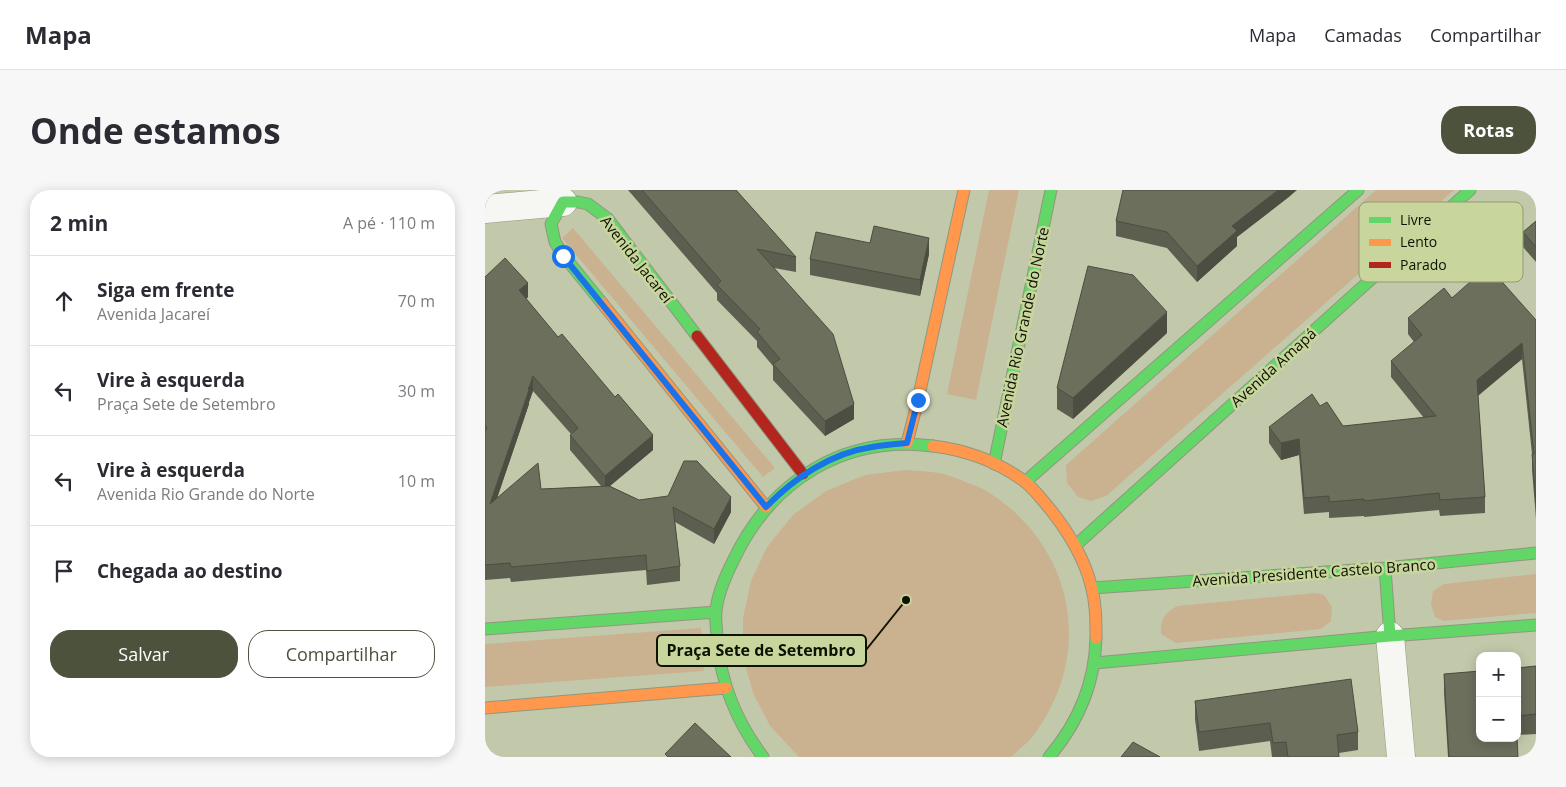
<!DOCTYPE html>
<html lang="pt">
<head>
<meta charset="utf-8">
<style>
  :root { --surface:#fff; --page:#f7f7f7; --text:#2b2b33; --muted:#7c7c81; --line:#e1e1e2; --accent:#4c523c }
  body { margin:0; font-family:"Open Sans",sans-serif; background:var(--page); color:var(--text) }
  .controls { position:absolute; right:15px; bottom:15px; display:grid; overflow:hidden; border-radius:10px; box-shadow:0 2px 12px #0003 }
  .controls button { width:45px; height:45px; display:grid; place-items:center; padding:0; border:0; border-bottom:1px solid var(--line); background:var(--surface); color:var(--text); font:25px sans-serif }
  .stop { position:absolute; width:15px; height:15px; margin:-11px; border:4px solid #1a73e8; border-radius:50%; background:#fff }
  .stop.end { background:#1a73e8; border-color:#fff; box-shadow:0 1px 5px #0008 }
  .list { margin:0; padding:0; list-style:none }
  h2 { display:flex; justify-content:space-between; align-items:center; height:65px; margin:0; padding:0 20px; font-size:21px }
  h2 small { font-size:16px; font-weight:400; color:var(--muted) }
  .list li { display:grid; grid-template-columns:32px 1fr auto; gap:15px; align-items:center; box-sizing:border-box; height:90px; padding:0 20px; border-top:1px solid var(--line) }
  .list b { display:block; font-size:19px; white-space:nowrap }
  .list p { margin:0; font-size:16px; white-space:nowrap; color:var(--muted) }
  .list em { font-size:16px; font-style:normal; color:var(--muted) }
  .actions { display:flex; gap:10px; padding:15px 20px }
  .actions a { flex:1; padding:11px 0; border:1px solid var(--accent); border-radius:20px; text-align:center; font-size:18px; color:var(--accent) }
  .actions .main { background:var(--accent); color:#fff }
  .icon { flex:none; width:28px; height:28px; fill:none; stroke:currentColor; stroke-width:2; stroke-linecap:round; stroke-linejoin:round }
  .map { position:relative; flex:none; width:1051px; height:567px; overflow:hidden; border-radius:20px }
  header { display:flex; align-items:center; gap:30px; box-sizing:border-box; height:70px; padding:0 25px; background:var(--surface); border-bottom:1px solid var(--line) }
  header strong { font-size:24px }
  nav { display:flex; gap:28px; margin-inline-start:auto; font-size:18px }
  .intro { display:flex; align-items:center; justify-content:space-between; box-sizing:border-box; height:120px; padding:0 30px }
  h1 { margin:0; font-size:35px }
  .button { padding:12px 22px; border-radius:20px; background:var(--accent); color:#fff; font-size:18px; font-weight:700 }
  main { display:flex; gap:30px; padding:0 30px }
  aside { flex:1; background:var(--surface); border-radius:20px; box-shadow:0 2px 12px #0003 }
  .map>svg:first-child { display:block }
  .green { fill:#cab290 }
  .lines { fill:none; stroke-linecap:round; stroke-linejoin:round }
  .street-casing { stroke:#91977f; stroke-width:29 }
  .fast-casing { stroke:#91977f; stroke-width:13 }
  .slow-casing { stroke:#91977f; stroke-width:13 }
  .jam-casing { stroke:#91977f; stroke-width:13 }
  .street { stroke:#f6f7f2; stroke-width:28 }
  .fast { stroke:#63d668; stroke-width:11 }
  .slow { stroke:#ff974d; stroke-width:11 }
  .jam { stroke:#b3261e; stroke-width:11 }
  .wall { fill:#5c5f4f; fill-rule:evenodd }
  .shaded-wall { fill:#4b4e40 }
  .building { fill:#6b6f5c; stroke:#4b4e40 }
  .route { stroke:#1a73e8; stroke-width:6 }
  .labels { text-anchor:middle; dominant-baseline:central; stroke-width:5; stroke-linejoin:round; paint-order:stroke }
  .street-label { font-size:15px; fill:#0d1201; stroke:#c8d69e }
  .key { fill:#c8d69e; stroke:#909b6f; stroke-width:1 }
  .key-label { font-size:14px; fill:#0d1201 }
  .leader { fill:none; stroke:#0d1201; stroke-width:2 }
  .callout-dot { fill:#0d1201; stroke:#c8d69e; stroke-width:2 }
  .callout { fill:#c8d69e; stroke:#0d1201; stroke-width:2 }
  .callout-label { font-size:16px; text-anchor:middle; font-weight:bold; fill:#0d1201 }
</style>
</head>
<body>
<header>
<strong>Mapa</strong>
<nav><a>Mapa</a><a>Camadas</a><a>Compartilhar</a></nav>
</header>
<div class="intro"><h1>Onde estamos</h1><a class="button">Rotas</a></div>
<main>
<aside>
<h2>2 min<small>A pé · 110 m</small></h2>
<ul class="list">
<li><svg class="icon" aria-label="ahead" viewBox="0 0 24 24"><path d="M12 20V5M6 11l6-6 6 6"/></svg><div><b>Siga em frente</b><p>Avenida Jacareí</p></div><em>70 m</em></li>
<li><svg class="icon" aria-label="left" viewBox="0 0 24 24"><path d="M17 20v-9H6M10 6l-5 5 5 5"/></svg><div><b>Vire à esquerda</b><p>Praça Sete de Setembro</p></div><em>30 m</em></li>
<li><svg class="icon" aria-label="left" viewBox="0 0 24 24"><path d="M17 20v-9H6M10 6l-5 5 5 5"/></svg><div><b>Vire à esquerda</b><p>Avenida Rio Grande do Norte</p></div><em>10 m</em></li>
<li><svg class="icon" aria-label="arrive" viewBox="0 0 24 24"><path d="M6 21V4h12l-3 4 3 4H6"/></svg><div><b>Chegada ao destino</b></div></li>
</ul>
<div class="actions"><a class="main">Salvar</a><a>Compartilhar</a></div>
</aside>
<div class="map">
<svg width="1051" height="567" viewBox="0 0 1051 567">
  <rect width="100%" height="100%" fill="#c2c9ab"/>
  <!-- green -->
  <path class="green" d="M504 0H534L491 210 462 204Z
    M891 0H969L621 306 606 311 593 307 582 293 581 275Z
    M88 38 290 278 278 287 77 48Z
    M420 280C434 281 449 281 462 285 469 287 476 290 483 293 489 295 495 297 500 300 589 354 611 463 548 546 542 554 533 560 526 567H314L285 536 268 503 258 466V428L266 391 282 357 308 325 341 301 380 285Z
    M1051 384V423L958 431 950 427 946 414 948 401 959 394Z
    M831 403 839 405 847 417 846 431 836 439 691 453 676 444C675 429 679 424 692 416Z
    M216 438 219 481 0 497V454Z"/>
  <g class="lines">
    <!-- street casing -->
    <g class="street-casing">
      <path id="street" d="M0 19 78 12
        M905 446 916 567"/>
    </g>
    <!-- fast casing -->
    <g class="fast-casing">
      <path id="fast" d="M117 113 78 65 70 52 66 34 78 12H93L103 14 123 29 212 146
        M509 274 566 0
        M540 292 873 0
        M591 355 985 0
        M900 378 905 446
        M607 398 900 378 1051 363
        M0 439 231 422
        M610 473 905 446 1051 435
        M278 567C251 531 236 494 232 449 232 440 230 431 231 422 232 404 241 385 249 369 287 290 359 245 448 256
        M564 567C593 533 610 493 611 448"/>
    </g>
    <!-- slow casing -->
    <g class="slow-casing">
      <path id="slow" d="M117 113 281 317
        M422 253 433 210 479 0
        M448 256C480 260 513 272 539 291 547 297 554 306 560 313 581 338 598 364 606 395 611 413 611 430 611 448
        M0 518 241 498"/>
    </g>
    <!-- jam casing -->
    <g class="jam-casing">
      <path id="jam" d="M212 146 318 284"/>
    </g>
    <!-- street -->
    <use href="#street" class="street"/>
    <!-- fast -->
    <use href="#fast" class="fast"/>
    <!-- slow -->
    <use href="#slow" class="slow"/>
    <!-- jam -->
    <use href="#jam" class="jam"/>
  </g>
  <!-- wall -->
  <path class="wall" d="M143 0H251L311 67V82L289 78 369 229 340 246 288 190V176L272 157V151L232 110V103Z
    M805 6 752 47V56L712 92 682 58 631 46V31Z
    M1051 31V72L1038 57V42Z
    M385 53 444 64 435 106 325 85V69Z
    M0 87 43 107 41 109 168 260 125 296 154 310 246 322 229 354 190 332 195 376V391L162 395 161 380 26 392 25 388 0 390ZM48 201 86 244 85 245V260L116 296 56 299 12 308 44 214V212Z
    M967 108 1051 130V329L1047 280V264L1037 169 993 206 1000 307V323L955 326 954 320 879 327V326L844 328V322L819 324 814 265 796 270 784 253V237L835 216 858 236 939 228 906 187V171L929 152 923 144V128Z
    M682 143 588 229 572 219V198Z
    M1051 476V544L1032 545V478Z
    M959 484 1033 567H963L959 503Z
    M710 511 873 542V560L854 563V567H787L785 551 714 561 710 529Z"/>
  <!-- shaded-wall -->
  <path class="shaded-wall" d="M793 0H812L805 6 752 47V56L712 92V76L747 36Z
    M444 48V64L435 106V90Z
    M43 93V107L34 115V100Z
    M682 122V143L588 229V208Z
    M1037 153V169L992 206V190Z
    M48 186V201L44 212V198Z
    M44 200V214L5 329V314Z
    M369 214V229L340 246V231Z
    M168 245V260L120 300V286Z
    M814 249V265L796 270V253Z
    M246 307V322L229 354V339Z"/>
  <!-- building -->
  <path class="building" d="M157 0H251L311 67 272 59 348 144 369 214 340 231 288 174 295 169 272 142 275 139 232 95 236 91Z
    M638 0H793L747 36 752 41 712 76 682 42 631 31Z
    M1051 31V57L1038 42Z
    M389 36 444 48 435 90 325 69 331 42 385 53Z
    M20 68 43 93 34 100 73 147 77 144 130 207 133 204 168 245 120 286 85 245 93 238 48 186 44 198 43 197 44 200 5 314 53 273 56 299 124 296 154 310 183 306 199 271H212L246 307 229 339 188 317 195 376 162 381 161 365 26 377 25 373 0 375V242L2 237 0 236V87Z
    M603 76 648 85 682 122 588 208 572 198Z
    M1003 76 1051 130V313L1047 264H1049L1037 153 992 190 1000 307 955 310 954 303 879 311V309L844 312V306L819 308 814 249 796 253 784 237 827 204 835 216 842 212 858 236 951 226 906 171 937 145 923 128 959 98 967 108Z
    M1051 476V524L1032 526V478Z
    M995 481V548H1032L1033 567H964L959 484Z
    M866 489 873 542 852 545 854 567H803L801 552 788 553 785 533 714 542 710 511Z
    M210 533 246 567H183L180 564Z
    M648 552 675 567H636Z"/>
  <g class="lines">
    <!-- route -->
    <path class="route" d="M78 66 281 317C309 288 346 263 387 257 398 255 410 254 422 253L433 210"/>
  </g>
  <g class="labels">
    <!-- street labels -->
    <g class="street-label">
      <text transform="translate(152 69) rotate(52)">Avenida Jacareí</text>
      <text transform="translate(537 137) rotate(-78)">Avenida Rio Grande do Norte</text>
      <text transform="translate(788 177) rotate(-42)">Avenida Amapá</text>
      <text transform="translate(829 382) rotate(-4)">Avenida Presidente Castelo Branco</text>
    </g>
  </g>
  <!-- legend -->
  <rect x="874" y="12" width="164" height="80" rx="8" class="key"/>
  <rect x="884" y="27" width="22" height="6" fill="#63d668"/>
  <rect x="884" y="49" width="22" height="7" fill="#ff974d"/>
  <rect x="884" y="72" width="22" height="6" fill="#b3261e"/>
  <g class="key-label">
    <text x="915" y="35">Livre</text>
    <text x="915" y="57">Lento</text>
    <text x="915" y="80">Parado</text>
  </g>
  <!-- callouts -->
  <path class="leader" d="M421 410L381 460"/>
  <circle class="callout-dot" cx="421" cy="410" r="5"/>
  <rect class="callout" x="172" y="445" width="209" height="31" rx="5"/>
  <g class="callout-label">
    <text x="276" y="466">Praça Sete de Setembro</text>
  </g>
</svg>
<div class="controls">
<button>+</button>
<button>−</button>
</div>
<div class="stop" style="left:78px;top:66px"></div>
<div class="stop end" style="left:433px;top:210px"></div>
</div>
</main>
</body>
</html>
